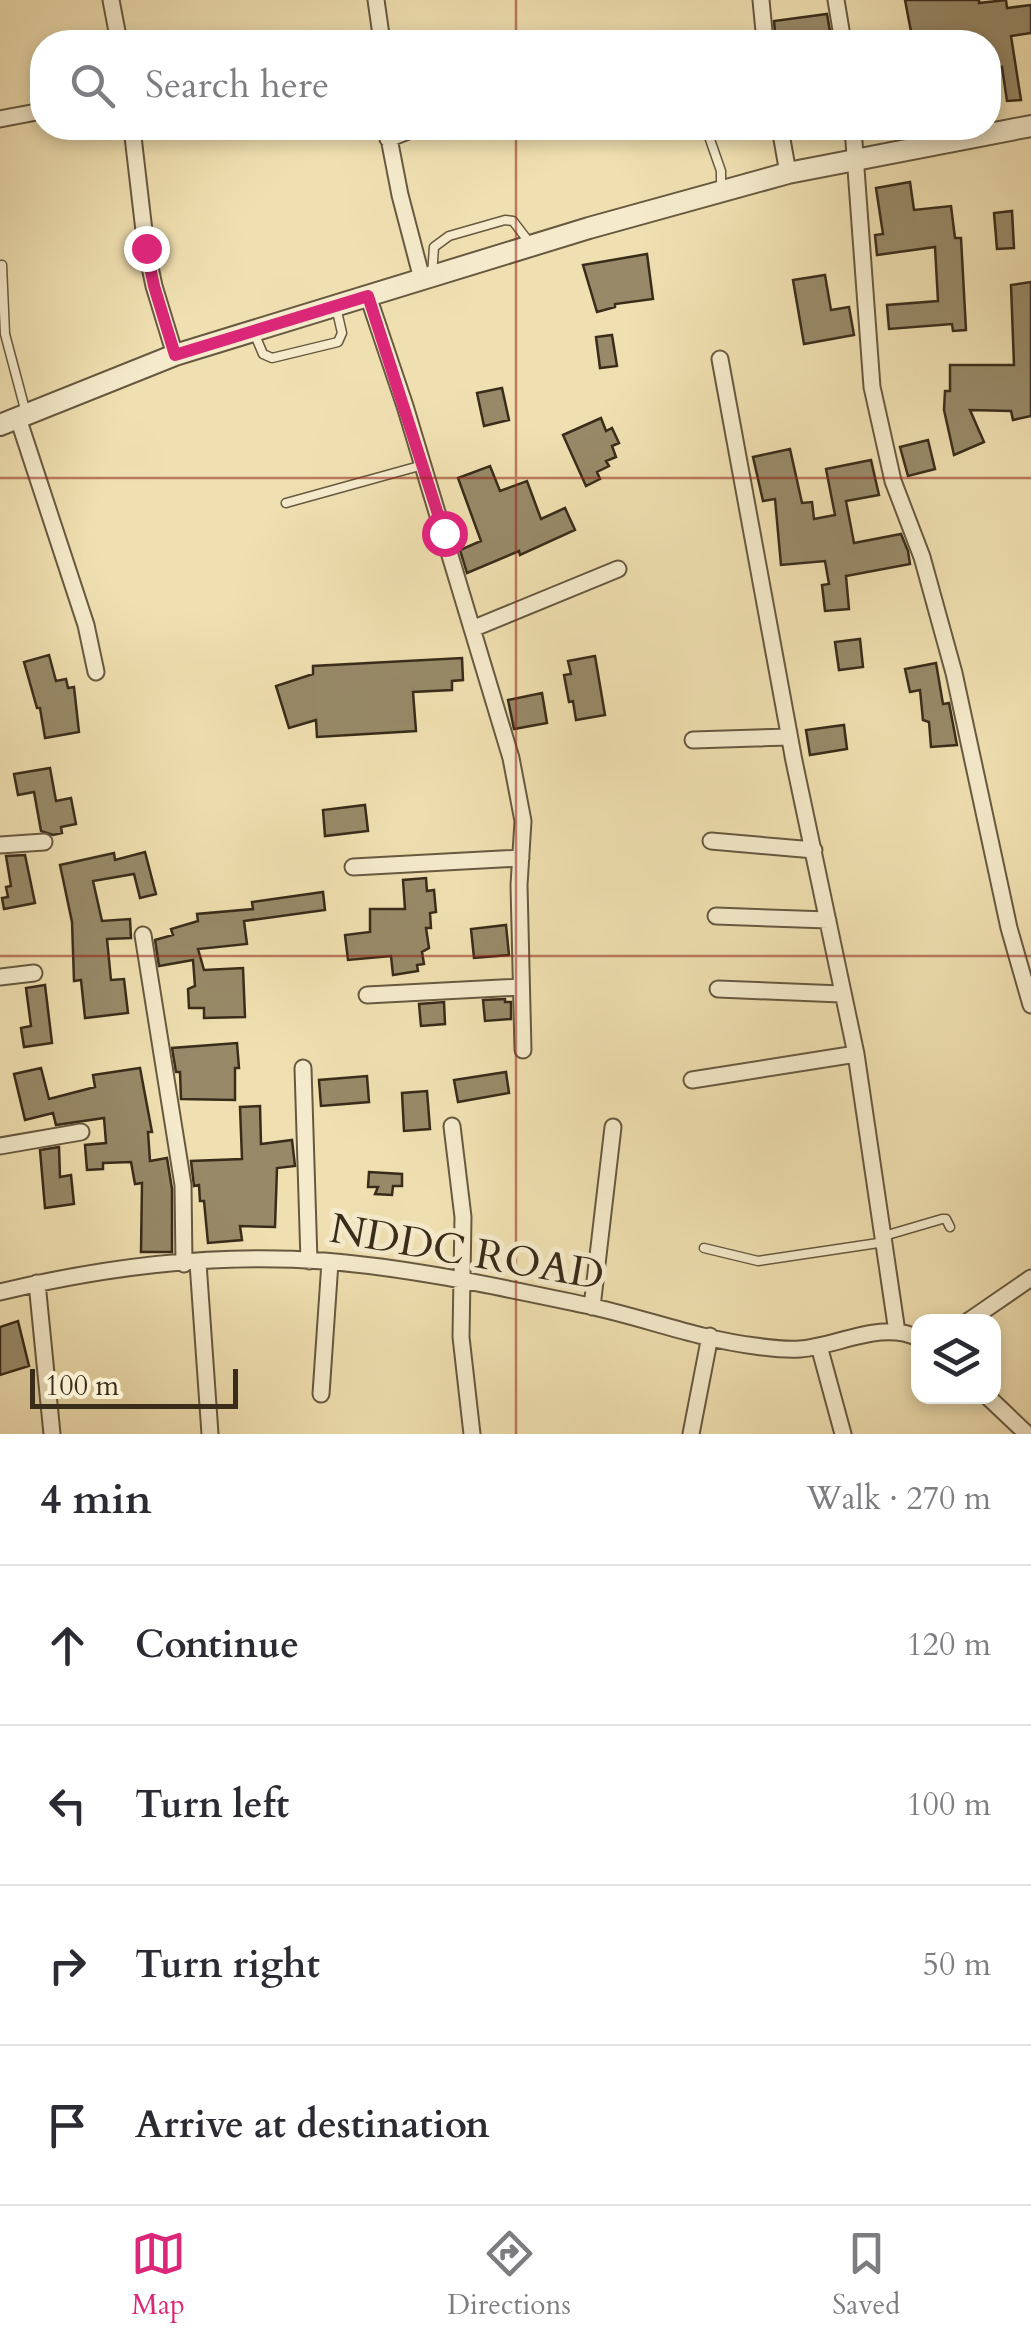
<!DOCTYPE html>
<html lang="en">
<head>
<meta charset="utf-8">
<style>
  :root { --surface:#fff; --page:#f7f7f7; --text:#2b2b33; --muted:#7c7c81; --line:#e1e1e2; --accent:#db2777 }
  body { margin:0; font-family:Cardo,serif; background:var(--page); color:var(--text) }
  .controls { position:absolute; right:30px; bottom:30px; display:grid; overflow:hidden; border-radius:20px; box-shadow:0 5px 15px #0003 }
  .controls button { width:90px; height:90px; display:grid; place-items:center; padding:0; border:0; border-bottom:2px solid var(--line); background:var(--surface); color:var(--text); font:50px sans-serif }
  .scale { position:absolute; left:30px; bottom:25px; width:208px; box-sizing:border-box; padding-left:10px; border:5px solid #392c1a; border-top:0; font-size:28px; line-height:35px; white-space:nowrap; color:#392c1a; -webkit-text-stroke:8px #f5ebcc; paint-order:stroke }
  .stop { position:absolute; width:30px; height:30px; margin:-22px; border:8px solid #db2777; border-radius:50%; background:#fff }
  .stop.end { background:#db2777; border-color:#fff; box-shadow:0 2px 10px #0008 }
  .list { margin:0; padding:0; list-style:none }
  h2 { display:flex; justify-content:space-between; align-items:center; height:130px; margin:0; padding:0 40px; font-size:42px }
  h2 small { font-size:32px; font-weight:400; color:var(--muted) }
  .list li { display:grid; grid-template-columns:65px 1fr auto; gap:30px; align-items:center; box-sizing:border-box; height:160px; padding:0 40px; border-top:2px solid var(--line) }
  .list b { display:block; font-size:38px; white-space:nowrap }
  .list em { font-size:32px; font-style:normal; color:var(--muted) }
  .icon { flex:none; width:55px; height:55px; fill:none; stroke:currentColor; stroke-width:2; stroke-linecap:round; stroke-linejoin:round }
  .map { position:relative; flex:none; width:1031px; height:1434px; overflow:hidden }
  .search { position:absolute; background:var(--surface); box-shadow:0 5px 15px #0003; left:30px; right:30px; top:30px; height:110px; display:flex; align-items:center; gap:25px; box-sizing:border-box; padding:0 35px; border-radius:40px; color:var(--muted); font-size:38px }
  .sheet { height:770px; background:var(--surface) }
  nav { display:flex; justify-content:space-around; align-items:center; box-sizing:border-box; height:140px; border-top:2px solid var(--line); background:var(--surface); font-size:28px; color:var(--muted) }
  nav a { display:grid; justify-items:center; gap:5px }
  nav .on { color:var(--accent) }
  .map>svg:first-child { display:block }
  .building { fill:#988a69; stroke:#392c1a; stroke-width:2.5 }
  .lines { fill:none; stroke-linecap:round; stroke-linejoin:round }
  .service-casing { stroke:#675940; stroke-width:11 }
  .minor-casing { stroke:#675940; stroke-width:19 }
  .tertiary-casing { stroke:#675940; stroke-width:24 }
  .service { stroke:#f5ebcc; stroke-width:8 }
  .minor { stroke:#f5ebcc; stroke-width:15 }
  .tertiary { stroke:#f5ebcc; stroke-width:20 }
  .route { stroke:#db2777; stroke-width:12 }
  .grid { fill:none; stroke:#8f2418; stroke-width:2.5; stroke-opacity:0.55 }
  .labels { text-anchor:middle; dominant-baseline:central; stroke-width:10; stroke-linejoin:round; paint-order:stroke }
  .street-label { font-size:42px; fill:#392c1a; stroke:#f5ebcc }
</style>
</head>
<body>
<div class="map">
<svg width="1031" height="1434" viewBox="0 0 1031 1434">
  <rect width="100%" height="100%" fill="#f0e0b1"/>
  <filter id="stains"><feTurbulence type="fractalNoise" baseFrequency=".002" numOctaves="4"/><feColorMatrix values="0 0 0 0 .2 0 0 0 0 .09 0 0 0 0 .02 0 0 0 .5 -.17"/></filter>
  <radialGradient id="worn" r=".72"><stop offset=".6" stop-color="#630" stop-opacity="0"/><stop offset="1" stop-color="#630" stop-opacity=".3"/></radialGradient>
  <!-- building -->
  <path class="building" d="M905 0H979V3L1006 0 1007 8 1031 5V33L1011 36 1021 100 1007 101 1002 67 988 69V42H913Z
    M827 14 831 37 776 42 774 21Z
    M910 182 914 210 951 206 955 238H961L966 330 953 331 952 324 889 329 887 305 938 301 935 247 877 255 875 235 883 234 876 188Z
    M1012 211 1014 248 997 249 994 213Z
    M647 254 653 299 615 304V307L597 312 583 265Z
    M825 275 831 310 849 307 854 335 804 344 793 280Z
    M1031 282V416L1013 420 1011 411 970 410 984 442 954 455 944 410 945 391H950V365H1014L1011 285Z
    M612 335 617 366 600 368 596 337Z
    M502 388 509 420 484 426 477 393Z
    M601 418 606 431 612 428 619 443 612 446 616 457 606 461 609 466 597 472 600 479 586 486 563 435Z
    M928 440 935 469 908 476 900 447Z
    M790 449 802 503 812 502 814 519 835 515 826 469 871 460 879 495 846 501 854 543 901 534 908 551 910 564 846 576 849 609 825 611 822 585 829 584 825 561 781 565 775 499 763 501 753 457Z
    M490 466 500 491 527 481 541 519 565 508 575 530 520 555 519 551 467 573 460 550 481 541 458 478Z
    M860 639 863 667 839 670 835 642Z
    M49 655 56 681 66 679 68 688 74 687 79 732 45 738 40 708H37L24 662Z
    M595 656 605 715 576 720 573 701 569 702 564 675 571 674 568 661Z
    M462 658 463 680 452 681V690L413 692 416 731 317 737 316 720 289 728 276 686 313 674V666Z
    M936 663 943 704 949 703 957 745 931 747 929 722 923 720 920 690 910 692 905 669Z
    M542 693 547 723 514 729 508 700Z
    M844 725 847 749 810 755 806 730Z
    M50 768 56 801 71 798 76 824 61 827 62 833 53 835 41 831 34 792 18 795 14 774Z
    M365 805 368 831 325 836 323 810Z
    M145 852 156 894 140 898 134 874 93 881 102 921 130 919 131 938 107 939 111 980 124 979 128 1013 85 1018 81 980 74 981 72 922 60 865 114 853 115 860Z
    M25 855 35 903 4 909 2 898 8 897 6 887 11 886 6 856Z
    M426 878 427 891 434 890 436 912 430 913 431 928H426L429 948 422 952 424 964 417 965 418 971 393 975 391 956 348 960 345 935 370 932V909H405L403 880Z
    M323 892 325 910 244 921 247 944 198 949 204 970 243 968 245 1017 204 1018V1008H189L188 989 195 986 193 960 159 966 155 940 173 935 171 929 198 921 197 914 253 909 252 902Z
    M506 925 509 955 474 958 471 929Z
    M45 985 52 1043 24 1047 21 1028 31 1026 26 988Z
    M505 999V1002H511V1019L485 1021 483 1000Z
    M444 1002 445 1024 421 1026 419 1004Z
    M237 1043 239 1068H235V1100L181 1099 180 1072H176L172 1048Z
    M41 1068 49 1099 95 1087 93 1075 140 1068 152 1132H148L150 1161 167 1158 172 1189V1252H141L142 1183 135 1184 131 1162 103 1163V1169L87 1170 85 1145 106 1143 104 1118 56 1125 53 1113 25 1120 14 1074Z
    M506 1072 509 1093 458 1102 454 1080Z
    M367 1076 369 1102 321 1106 319 1080Z
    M427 1091 430 1129 404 1131 402 1093Z
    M260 1106 261 1144 292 1140 295 1166 277 1168 275 1227 240 1226 242 1240 208 1243 204 1201H200L199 1185 194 1186 191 1161 242 1159 240 1107Z
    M59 1147 60 1177 71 1175 74 1204 45 1208 40 1150Z
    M369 1172 402 1174V1186H393L392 1195 375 1194 378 1187H368Z
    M18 1321 29 1366 0 1375V1327Z"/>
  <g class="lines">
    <!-- service casing -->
    <g class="service-casing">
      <path id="service" d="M706 128 721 171V187
        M2 265 5 334 26 413
        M432 275 434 247 449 236 505 220 513 221 529 242
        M255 335 263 354 272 358 338 342 342 333 336 307
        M286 503 423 465
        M884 1236 942 1219H946L950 1227
        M704 1248 758 1261 885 1242"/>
    </g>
    <!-- minor casing -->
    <g class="minor-casing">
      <path id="minor" d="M111 0 119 42
        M376 0 382 42
        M761 0 765 42
        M836 0 843 42
        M0 119 42 111
        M132 128 146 248 154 286 175 355
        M387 128 400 195 422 279
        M780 128 788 173
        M853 128 872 387 893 481 922 557 954 673 1009 928 1031 1005
        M388 139 416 128
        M368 296 405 406 511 758 523 821 519 885 523 1050
        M720 359 794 761 856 1054 897 1332
        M18 418 86 625 96 672
        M472 629 618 569
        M693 740 789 737
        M711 841 814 850
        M0 845 44 842
        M353 867 521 858
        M716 916 828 920
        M143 935 183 1185 184 1264
        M0 977 34 973
        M718 989 841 994
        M367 995 521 987
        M303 1068 309 1261
        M692 1080 856 1054
        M452 1126 463 1217 461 1337 472 1434
        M0 1146 81 1132
        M198 1263 210 1434
        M37 1283 52 1434
        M0 1292C104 1267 216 1253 324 1261 412 1268 499 1287 585 1305 642 1317 698 1339 755 1346 769 1348 786 1350 800 1349 838 1346 882 1320 918 1338
        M592 1307 613 1127
        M967 1322 1031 1278
        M819 1346 843 1434
        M321 1394 330 1262
        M987 1396 1027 1434
        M691 1434 710 1336"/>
    </g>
    <!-- tertiary casing -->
    <g class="tertiary-casing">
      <path id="tertiary" d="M0 425 175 355 589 228 788 173 1031 126"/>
    </g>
    <!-- service -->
    <use href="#service" class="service"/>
    <!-- minor -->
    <use href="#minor" class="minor"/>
    <!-- tertiary -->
    <use href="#tertiary" class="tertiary"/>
  </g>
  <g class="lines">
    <!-- route -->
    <path class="route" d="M146 248 154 286 175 355 368 296 444 533"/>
  </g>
  <!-- grid -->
  <path class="grid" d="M516 0V42M516 128V1434M0 478H1031M0 956H1031"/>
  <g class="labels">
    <!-- street labels -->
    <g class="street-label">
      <text transform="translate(467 1252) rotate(10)">NDDC ROAD</text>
    </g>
  </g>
  <rect width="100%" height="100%" filter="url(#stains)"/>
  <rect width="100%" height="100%" fill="url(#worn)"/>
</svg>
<div class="controls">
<button><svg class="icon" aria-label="layers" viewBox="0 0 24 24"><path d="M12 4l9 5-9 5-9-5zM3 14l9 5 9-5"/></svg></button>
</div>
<div class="scale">100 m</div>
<div class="stop" style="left:444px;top:533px"></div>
<div class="stop end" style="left:146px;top:248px"></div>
<div class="search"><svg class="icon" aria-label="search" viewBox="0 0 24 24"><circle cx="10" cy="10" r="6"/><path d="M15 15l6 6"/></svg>Search here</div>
</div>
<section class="sheet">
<h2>4 min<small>Walk · 270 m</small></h2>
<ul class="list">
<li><svg class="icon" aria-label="ahead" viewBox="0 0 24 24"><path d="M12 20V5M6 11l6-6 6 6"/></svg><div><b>Continue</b></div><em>120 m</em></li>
<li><svg class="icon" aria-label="left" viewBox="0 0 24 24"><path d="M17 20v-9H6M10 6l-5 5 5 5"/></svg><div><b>Turn left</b></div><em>100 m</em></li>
<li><svg class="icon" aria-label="right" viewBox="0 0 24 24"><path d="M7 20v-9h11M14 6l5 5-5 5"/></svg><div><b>Turn right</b></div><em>50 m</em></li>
<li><svg class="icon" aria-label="arrive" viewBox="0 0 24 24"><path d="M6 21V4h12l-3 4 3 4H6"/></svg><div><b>Arrive at destination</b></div></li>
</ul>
</section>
<nav>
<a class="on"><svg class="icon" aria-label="map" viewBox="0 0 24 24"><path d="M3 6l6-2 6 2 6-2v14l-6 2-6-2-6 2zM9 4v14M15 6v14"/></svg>Map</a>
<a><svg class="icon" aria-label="directions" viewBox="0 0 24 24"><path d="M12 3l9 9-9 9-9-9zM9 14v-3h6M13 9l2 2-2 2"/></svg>Directions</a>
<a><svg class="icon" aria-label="saved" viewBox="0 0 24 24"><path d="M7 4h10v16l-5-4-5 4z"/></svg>Saved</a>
</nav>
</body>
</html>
